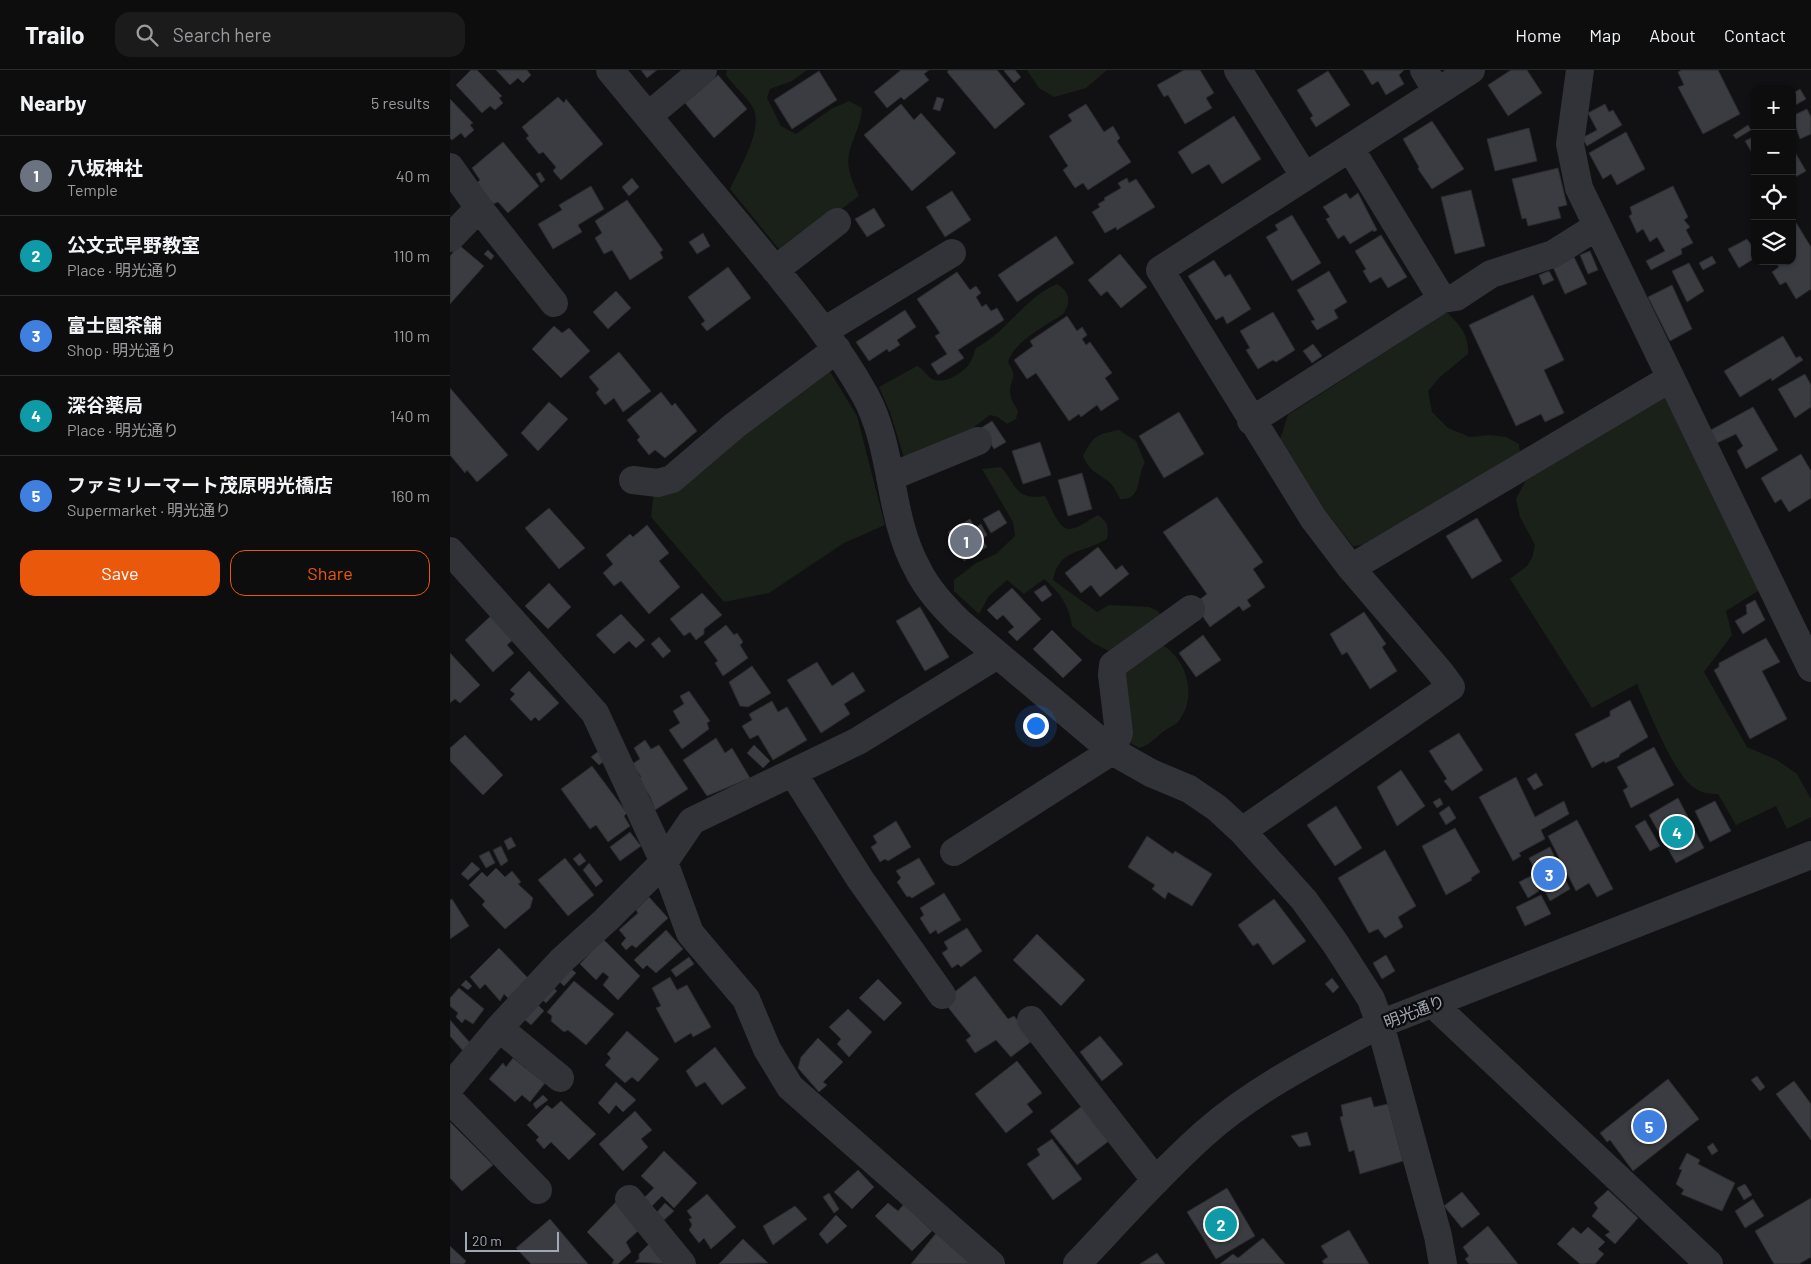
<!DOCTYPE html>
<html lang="en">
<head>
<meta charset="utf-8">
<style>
  :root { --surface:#0d0d0e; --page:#1b1b1c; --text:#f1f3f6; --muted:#9a9c9e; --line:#2d2d2e; --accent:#ea580c }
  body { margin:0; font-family:Barlow,"Noto Sans JP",sans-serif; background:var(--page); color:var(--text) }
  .controls { position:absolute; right:15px; top:15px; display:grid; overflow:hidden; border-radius:10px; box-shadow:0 1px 4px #0004 }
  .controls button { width:45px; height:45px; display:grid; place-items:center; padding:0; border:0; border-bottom:1px solid var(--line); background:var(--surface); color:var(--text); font:25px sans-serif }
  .scale { position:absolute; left:15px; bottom:12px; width:94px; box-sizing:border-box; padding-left:5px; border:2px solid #a1a8b5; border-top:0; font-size:14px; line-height:18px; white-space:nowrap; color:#a1a8b5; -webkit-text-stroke:4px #0c0c0e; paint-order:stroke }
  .you { position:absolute; left:585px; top:655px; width:18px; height:18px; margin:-12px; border:4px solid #fff; border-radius:50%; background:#1a73e8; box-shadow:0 0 0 8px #1a73e833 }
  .badge { display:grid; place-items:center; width:32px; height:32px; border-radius:50%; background:var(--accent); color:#fff; font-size:16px; font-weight:700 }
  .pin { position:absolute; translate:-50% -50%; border:2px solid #fff; box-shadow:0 1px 5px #0006 }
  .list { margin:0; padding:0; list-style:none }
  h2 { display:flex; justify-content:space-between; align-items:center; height:65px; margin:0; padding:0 20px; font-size:21px }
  h2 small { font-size:16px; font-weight:400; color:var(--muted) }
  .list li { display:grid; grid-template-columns:32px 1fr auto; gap:15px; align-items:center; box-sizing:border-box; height:80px; padding:0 20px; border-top:1px solid var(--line) }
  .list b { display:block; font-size:19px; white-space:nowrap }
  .list p { margin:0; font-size:16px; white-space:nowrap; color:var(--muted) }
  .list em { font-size:16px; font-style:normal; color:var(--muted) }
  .actions { display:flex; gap:10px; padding:15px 20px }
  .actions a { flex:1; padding:11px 0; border:1px solid var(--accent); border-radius:15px; text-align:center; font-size:18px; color:var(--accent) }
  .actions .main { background:var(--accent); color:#fff }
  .icon { flex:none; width:28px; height:28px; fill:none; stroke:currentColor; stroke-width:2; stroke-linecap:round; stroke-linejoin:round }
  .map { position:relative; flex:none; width:1361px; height:1194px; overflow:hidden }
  header { display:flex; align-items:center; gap:30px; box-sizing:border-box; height:70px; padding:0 25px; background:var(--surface); border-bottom:1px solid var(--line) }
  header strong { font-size:24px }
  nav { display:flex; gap:28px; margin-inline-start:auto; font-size:18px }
  .search { width:350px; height:45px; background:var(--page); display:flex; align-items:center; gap:12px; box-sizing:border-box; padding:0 18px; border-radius:15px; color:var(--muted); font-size:19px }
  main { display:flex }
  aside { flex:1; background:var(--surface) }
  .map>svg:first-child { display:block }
  .green { fill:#192119 }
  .building { fill:#3a3c41; stroke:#2b2b2f }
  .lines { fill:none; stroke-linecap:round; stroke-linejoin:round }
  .minor { stroke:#313338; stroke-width:28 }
  .labels { text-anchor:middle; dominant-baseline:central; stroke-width:5; stroke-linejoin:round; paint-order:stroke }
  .street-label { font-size:16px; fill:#a1a8b5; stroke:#0c0c0e }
</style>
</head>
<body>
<header>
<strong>Trailo</strong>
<div class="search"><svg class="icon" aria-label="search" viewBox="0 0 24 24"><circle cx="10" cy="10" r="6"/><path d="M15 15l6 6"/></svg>Search here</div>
<nav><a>Home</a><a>Map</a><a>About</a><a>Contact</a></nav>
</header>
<main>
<aside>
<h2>Nearby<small>5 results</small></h2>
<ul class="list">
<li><span class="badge" style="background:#6b7280">1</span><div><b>八坂神社</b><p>Temple</p></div><em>40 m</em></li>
<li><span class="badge" style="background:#0f9aa8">2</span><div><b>公文式早野教室</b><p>Place · 明光通り</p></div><em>110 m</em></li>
<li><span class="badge" style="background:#3f7fe0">3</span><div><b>富士園茶舗</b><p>Shop · 明光通り</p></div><em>110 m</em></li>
<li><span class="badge" style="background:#0f9aa8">4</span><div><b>深谷薬局</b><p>Place · 明光通り</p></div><em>140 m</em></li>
<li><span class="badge" style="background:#3f7fe0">5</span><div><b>ファミリーマート茂原明光橋店</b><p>Supermarket · 明光通り</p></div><em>160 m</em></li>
</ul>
<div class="actions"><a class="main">Save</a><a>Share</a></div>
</aside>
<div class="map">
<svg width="1361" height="1194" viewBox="0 0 1361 1194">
  <rect width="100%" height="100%" fill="#111113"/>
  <!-- green -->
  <path class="green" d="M277 0H357L342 11 320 19 317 28 331 56 346 64 381 39 399 31 412 38C411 55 403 67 399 84 396 98 403 113 409 126L332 183 280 119C289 99 314 59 303 38 297 26 284 17 276 5Z
    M577 0H657L636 18 604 27 589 18Z
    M607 214C619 221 622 232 613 244 596 256 564 271 558 292 569 310 560 307 560 322 560 329 565 335 568 341L566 349 557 354 548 347 540 345 524 357 527 361 455 391 440 342 429 317 467 296C474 299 476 305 482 309 494 315 513 303 520 293 523 289 524 282 526 278 557 262 574 228 607 214Z
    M997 242C1010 256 1019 264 1018 284L990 307 978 321 982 342 998 358 1020 367 1040 365 1056 367 1069 374 1070 385 919 474 903 476 875 441 830 369 838 345Z
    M376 295 407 346 435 455 394 473 319 523 274 532 201 447 204 421Z
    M1216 322 1311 519 1276 541 1282 565 1254 602 1297 677 1327 690 1347 704 1361 729V747L1337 759 1326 736 1286 755 1268 724C1258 724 1251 723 1243 717 1223 702 1198 639 1187 614L1142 638 1060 509 1077 496 1082 488 1085 475 1070 447 1066 429 1079 404Z
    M669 360 686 371 695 393C686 405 693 431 670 429 667 423 663 415 658 411 646 402 640 402 633 386 643 366 647 364 669 360Z
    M551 397C568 417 565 430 595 426 600 434 609 461 620 459 629 458 640 449 648 445 658 452 659 457 657 469 632 484 609 478 603 510L647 542 659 535 699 537 708 541 711 548 663 583 643 573 622 556C619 536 610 522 594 509L574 524 557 510 539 526 529 544 504 521V510L526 493 546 484 565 466 563 452 532 399Z
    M707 572C736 585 750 627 727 653 724 656 718 658 714 661 705 668 700 675 689 678L679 672 673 600Z"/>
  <!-- building -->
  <path class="building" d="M21 0H27L52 26 49 28 53 33 45 40 40 36 32 43 6 15Z
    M46 0H77L81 5 73 13 68 8 60 15Z
    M191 0H207L197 8Z
    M451 0H479L474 4 479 10 454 30 451 27 437 38 424 22Z
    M499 0H547L575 34 545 59 497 2Z
    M555 0H565L571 7 564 13 554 1Z
    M734 0H750L764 23 756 28 762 38 735 54 718 25 714 27 707 15Z
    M913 0H954L949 5 954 14 936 25 928 11 922 15Z
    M1061 0H1077L1092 23 1058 46 1038 15Z
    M1232 0H1268L1290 44 1253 64 1228 17 1234 15 1228 2Z
    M369 1 387 30 342 59 324 30Z
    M878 1 900 35 866 57 860 48 863 46 847 20Z
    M268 5 297 39 264 68 235 33Z
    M1350 19 1356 29 1342 37V24Z
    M108 27 114 33 116 29 153 74 111 110 103 101 106 97 93 82 89 84 76 68 79 66 72 57Z
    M487 27 494 29 490 41 483 39Z
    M0 29 23 53 20 55 24 60 15 68 11 63 2 70 0 68Z
    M451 34 464 50 471 43 506 83 462 121 414 65Z
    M636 34 654 62 663 56 670 68 667 71 681 92 638 120 633 113 625 118 613 100 618 96 599 66 622 51 618 45Z
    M1155 34 1159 42 1163 40 1172 55 1137 76 1132 68 1147 60 1138 43Z
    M1357 39 1361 47V64L1350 69 1342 46Z
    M784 46 811 89 772 114 759 94 742 104 728 82Z
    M982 51 1014 99 982 119 968 99 969 97 953 69Z
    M1298 55 1301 60 1286 69 1283 65Z
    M1079 58 1087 91 1045 101 1037 69Z
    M1176 62 1195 99 1167 115 1161 104 1153 109 1139 83Z
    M1305 66V88L1295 71Z
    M53 72 89 116 58 143 48 132 43 134 27 113 30 110 22 98Z
    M1342 77 1356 101 1342 109Z
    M1108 98 1117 135 1108 137 1111 148 1078 156 1076 148 1072 149 1062 109Z
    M90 102 95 110 91 113 86 104Z
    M182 108 189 117 179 126 172 117Z
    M677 108 679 113 686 109 705 137 667 160 666 157 655 163 642 142 650 137 648 134 655 130 654 128 671 118 668 113Z
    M141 116 154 139 128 155 132 162 103 179 88 154 112 140 109 135Z
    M1223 116 1238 147 1234 150 1240 157 1236 160 1243 173 1231 179 1232 184 1201 200 1196 191 1215 181 1207 167 1200 172 1193 159 1187 163 1179 146 1182 144 1180 137Z
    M1021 120 1035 176 1005 184 991 127Z
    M502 121 521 150 495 167 476 137Z
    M896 123 900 129 908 123 927 160 924 162 923 160 900 174 894 165 888 169 876 149 880 147 873 137Z
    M177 130 213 180 210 182 213 188 180 210 162 180 154 184 145 168 152 163 145 151Z
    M424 138 435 156 417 167 405 149Z
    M842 145 871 193 842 211 816 167 828 160 825 155Z
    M1342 146 1361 177V219L1346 229 1336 212 1330 215 1322 202 1329 197 1325 191H1342Z
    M253 163 260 176 247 184 239 172Z
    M931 165 957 207 938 218 931 207 920 213 913 201 916 199 905 181Z
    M606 166 624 193 567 232 548 205Z
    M1297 169 1305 180V188L1289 198 1278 179Z
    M9 175 34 196 0 234V186Z
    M38 180 44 186 41 190 34 184Z
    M1140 181 1148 200 1138 204 1130 185Z
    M670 184 697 217 671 238 657 221 651 226 638 210Z
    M1262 186 1266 193 1253 200 1249 193Z
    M1124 187 1137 214 1115 224 1103 197Z
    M764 190 775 207 780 204 801 239 777 254 773 246 766 250 738 206Z
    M1239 193 1254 221 1237 232 1222 201Z
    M278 197 301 228 257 261 251 254 255 251 238 227Z
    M879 201 897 232 884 240 888 248 867 260 861 251 865 250 847 220Z
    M1099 201 1104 210 1093 215 1089 205Z
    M507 202 520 220 526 216 531 223 526 227 532 237 536 234 541 241 547 238 554 250 508 280 514 288 488 305 481 294 497 284 485 266 490 263 467 229Z
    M1222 215 1242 259 1220 271 1198 227Z
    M166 221 181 238 158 259 143 242Z
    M1083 225 1114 290 1094 300 1114 343 1095 352 1091 344 1066 356 1019 255Z
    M455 240 466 257 447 270 450 275 439 282 437 279 419 291 406 272Z
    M823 242 845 280 826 292 823 290 808 299 796 280 800 278 790 261Z
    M617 246 627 261 632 257 637 265 632 269 636 275 640 272 662 303 655 308 669 329 651 341 647 335 631 347 629 344 619 351 586 303 577 309 564 290 583 276 580 271Z
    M104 256 112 263 119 258 140 281 111 308 82 279Z
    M1333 266 1346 288 1350 286 1353 290 1322 311 1321 308 1290 327 1274 301Z
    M863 274 872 286 862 293 853 281Z
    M169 282 201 321 173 342 164 328 155 335 146 323 149 319 139 307Z
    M1355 304 1361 315V337L1345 348 1328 319Z
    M0 318 58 385 27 412 17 400 15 403 0 385Z
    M211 322 222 336 225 333 247 361 215 388 205 380 199 385 187 370 190 367 177 350Z
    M99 332 118 349 88 381 71 363Z
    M1303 337 1328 380 1296 399 1287 381 1293 376 1286 364 1265 374 1259 361Z
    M729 342 754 384 714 408 689 366Z
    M542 351 556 372 544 379 531 358Z
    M590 372 601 405 573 414 562 381Z
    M1351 384 1361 401V428L1339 442 1331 429 1325 433 1311 408Z
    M632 403 642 439 618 446 608 410Z
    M767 427 813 492 803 499 815 517 797 530 801 536 793 541 789 536 760 557 744 534 757 524 713 462Z
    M99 438 135 478 109 499 75 458Z
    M549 440 557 453 541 463 533 449Z
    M1027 448 1052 491 1022 509 996 466Z
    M520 449 525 458 531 454 537 465 532 469 537 477 514 491 509 482 505 485 498 472 502 469 498 462Z
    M197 455 219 483 209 491 230 517 199 544 171 511 164 516 153 503 163 494 156 485 180 464 183 467Z
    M648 477 666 500 672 495 679 504 650 527 641 515 631 523 615 503Z
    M99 513 121 537 98 559 75 536Z
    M595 515 602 525 592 532 584 522Z
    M562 518 591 549 567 571 558 562 564 557 553 545 547 550 537 540Z
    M252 523 272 545 254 559V564L246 570 240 562 234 566 220 549Z
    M1305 530 1315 550 1293 564 1285 551 1297 544 1296 535Z
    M470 537 499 587 475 601 446 551Z
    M914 542 936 574 932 577 947 601 920 619 897 582 892 585 880 564Z
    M44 543 65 568 57 575 64 583 43 602 15 570Z
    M171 544 195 570 186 578 179 571 164 584 146 565Z
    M276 555 284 565 287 563 293 572 290 575 298 588 273 606 265 593 268 591 254 572Z
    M602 560 632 590 613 608 583 579Z
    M753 565 771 590 746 607 729 583Z
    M209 567 221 581 213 588 201 574Z
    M1316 568 1330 592 1312 601 1337 649 1300 669 1264 600 1269 597V593Z
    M0 583 30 615 10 633 5 629 0 633Z
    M367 592 382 616 403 602 415 621 394 634 400 644 371 663 337 610Z
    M302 596 321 623 298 637 290 636 279 612Z
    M79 601 109 633 89 651 85 647 81 651 60 629 65 624 60 620Z
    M239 621 260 651 257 653 259 659 232 679 219 660 230 653 223 641 234 634 230 626Z
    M1180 630 1198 667 1170 684 1169 687 1155 693 1154 691 1142 698 1125 664 1160 646V641Z
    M322 631 328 642 337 637 357 670 323 690 308 665 300 669 292 656 302 650 299 644Z
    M1009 663 1033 700 1002 721 994 711 997 709 979 681Z
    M15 665 53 705 33 725 0 691V678Z
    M266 668 275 683 282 678 300 708 257 726 233 690Z
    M195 670 201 679 209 675 238 719 205 740 200 727 189 709 191 707 182 694 190 689 184 678Z
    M304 675 320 691 313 698 297 683Z
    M1204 677 1224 715 1181 738 1173 720 1178 717 1167 697Z
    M150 680 157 689 149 695 141 687Z
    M142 696 177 743 174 746 180 756 158 772 146 755 140 759 111 719Z
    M951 700 975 736 947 756 927 717Z
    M1086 703 1093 715 1084 720 1077 709Z
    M1066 707 1085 747 1114 731 1119 744 1091 760 1095 769 1069 783 1071 786 1063 791 1029 727Z
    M990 728 993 734 987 738 983 732Z
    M1228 728 1254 778 1226 793 1199 745Z
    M1265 731 1281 761 1260 772 1245 741Z
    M886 736 912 778 885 796 857 755Z
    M999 736 1006 748 996 755 989 743Z
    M1127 750 1163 819 1147 827 1139 813 1126 821 1098 766Z
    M1195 750 1210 776 1200 781 1185 756Z
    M446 751 461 777 438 791 435 789 430 792 421 777 427 773 423 766Z
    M1005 758 1030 802 1021 808 1022 810 996 825 972 776Z
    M180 762 191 776 170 791 160 777Z
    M697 766 723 784 725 781 762 804 742 836 718 822 715 829 702 819 705 815 678 797Z
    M61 767 66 776 58 780 54 771Z
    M51 776 58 791 51 796 43 780Z
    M1100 777 1120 819 1100 831 1079 788Z
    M935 780 966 836 948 847 953 857 935 868 928 859 919 863 888 808Z
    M39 781 45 793 36 798 29 786Z
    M130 783 136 791 129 796 123 789Z
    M115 788 144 825 118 846 88 810Z
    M469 788 485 814 462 828 459 826 457 827 447 812 451 808 446 801Z
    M22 792 30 799 18 810 11 804Z
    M139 793 153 811 146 817 133 800Z
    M46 798 55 807 62 801 71 812 68 814 83 828 80 838 55 859 32 835 35 831 19 815 32 802 37 807Z
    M1081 806 1089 821 1078 828 1069 812Z
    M494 823 511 850 488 864 486 860 480 864 470 848 474 845 470 838Z
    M1091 825 1101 844 1075 856 1066 837Z
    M199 827 218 848 186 878 182 875 176 880 171 874 176 868 169 860 188 843 186 840Z
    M2 829 19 856 0 869V830Z
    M824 829 856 871 823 895 808 873 803 876 788 855Z
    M517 858 532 881 511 897 508 894 502 898 492 883 498 879 494 872Z
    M216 860 233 879 206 903 197 895 193 899 184 890Z
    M587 864 635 910 611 936 563 890Z
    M153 869 190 906 168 930 153 915 159 907 153 902 146 910 130 894Z
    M49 878 78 908 58 928 54 924 50 931 35 914 30 919 20 907Z
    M936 885 945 901 932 909 923 893Z
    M239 887 244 894 226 907 221 900Z
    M119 897 126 903 114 916 108 910Z
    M525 906 558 949 564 946 583 970 561 987 546 970 525 983 516 970 521 966 493 931Z
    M220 907 227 920 237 915 261 957 243 967 241 963 225 973 206 938 211 936 202 918Z
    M882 908 889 917 883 923 875 914Z
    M428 909 452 933 434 951 409 928Z
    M16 910 22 916 18 920 11 915Z
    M124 911 164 944 136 975 118 960 114 962 101 951 102 946 97 942Z
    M101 916 107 921 96 933 90 928Z
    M9 918 34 939 23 954 15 949 12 953 6 947 8 943 0 936V928Z
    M87 934 94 941 81 955 74 949Z
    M398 939 422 962 399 987 387 974 391 969 379 957Z
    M0 950 22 975 14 982 0 966Z
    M177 961 209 989 188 1012 182 1007 175 1013 155 995 161 988 157 984Z
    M650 966 673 994 652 1011 630 982Z
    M368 968 393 992 373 1012 377 1015 369 1022 348 998 351 987Z
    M265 977 296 1018 272 1035 255 1012 246 1017 236 1001Z
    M63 988 95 1013 80 1032 72 1025 65 1032 39 1009 53 993 56 997Z
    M567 991 592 1023 577 1034 583 1042 556 1063 525 1024Z
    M1307 1006 1315 1017 1310 1021 1301 1010Z
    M1218 1009 1249 1049 1183 1101 1160 1070 1157 1072 1150 1063Z
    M1344 1011 1361 1034V1070L1326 1024Z
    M166 1012 186 1030 173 1042 166 1035 159 1044 148 1033Z
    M93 1025 98 1030 86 1039 83 1034Z
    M921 1027 924 1037 938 1034 953 1091 910 1104 904 1080 899 1082 890 1047 893 1046 891 1035Z
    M111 1031 146 1064 119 1090 101 1072 94 1079 86 1070 89 1067 77 1055 97 1035 102 1039Z
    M632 1036 659 1071 627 1095 600 1061Z
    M185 1041 202 1060 191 1069 198 1077 173 1101 149 1074Z
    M0 1052 43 1095 12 1121 0 1108Z
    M857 1062 861 1075 849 1077 841 1066Z
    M602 1069 632 1109 603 1130 577 1094 590 1085 587 1079Z
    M1263 1073 1268 1081 1262 1085 1257 1077Z
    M214 1081 247 1113 224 1138 212 1126 201 1137 194 1128 204 1118 191 1106Z
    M1237 1083 1250 1090 1248 1094 1285 1113 1272 1141 1231 1124 1234 1120 1226 1114 1232 1100 1229 1099Z
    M408 1100 424 1117 402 1139 384 1122Z
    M1295 1114 1302 1125 1294 1130 1287 1118Z
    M777 1118 805 1166 766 1189 737 1142Z
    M1158 1120 1188 1148 1165 1174 1155 1165 1160 1162 1142 1146 1148 1138 1144 1133Z
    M1012 1122 1030 1144 1012 1158 994 1136Z
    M379 1123 389 1139 384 1143 373 1127Z
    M257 1124 286 1157 261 1179 254 1168 249 1173 239 1160 242 1155 239 1149 242 1148 237 1141Z
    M1361 1128V1187L1349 1194H1324L1305 1161Z
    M1303 1129 1314 1146 1295 1158 1285 1141Z
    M166 1132 189 1160 176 1172 181 1182 168 1194H162L164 1190 137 1162Z
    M215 1133 224 1141 214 1150 207 1142Z
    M438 1133 448 1141 454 1134 482 1161 462 1181 425 1146Z
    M345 1136 357 1149 323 1175 313 1156Z
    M386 1145 397 1156 377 1174 369 1164Z
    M100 1149 138 1194H81L66 1178Z
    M1038 1156 1068 1194H1019L1015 1189 1019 1186 1013 1177Z
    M1123 1157 1131 1164 1138 1157 1155 1172 1148 1179 1154 1184 1145 1194H1130L1107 1174Z
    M899 1160 919 1194H874L872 1191 878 1187 871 1176Z
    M487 1162 523 1194H461Z
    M813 1168 835 1194H770L783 1184 788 1188Z
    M293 1169 318 1193 269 1194Z
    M200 1173 218 1194 185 1192 189 1189V1184Z
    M0 1176 16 1191 14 1194H0Z
    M707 1183 715 1194H690Z"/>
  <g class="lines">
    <!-- minor -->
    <path class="minor" d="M160 0C207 57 253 113 300 169 341 219 383 268 415 325 444 378 438 445 467 498 477 519 493 536 509 552L662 681 701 703 739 719 767 738 792 761 854 830 885 873 921 929 930 954 988 1166 993 1194
      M788 0 855 107
      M974 0 987 22
      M1130 0 1120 74 1129 118 1361 598
      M198 46 253 0
      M0 97 29 138 104 233
      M0 168 29 138
      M325 200 387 152
      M992 229 1006 227 1041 204 1103 184 1146 157
      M374 261 502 183
      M801 351 992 229 900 78
      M440 407 528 371
      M183 410 208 413 222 409 284 356 387 279
      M0 481 145 643 214 792 240 863 296 929 317 979 340 1017 541 1194
      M901 498 1221 308
      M343 703 410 809 492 925
      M792 761 1001 617 990 602 901 498 863 448 710 200 1021 0
      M504 782 662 681 669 663 662 605 663 595 741 539
      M983 934 1259 1194
      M581 950 706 1111
      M49 958 110 1008
      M0 1017 49 958 112 890 156 850 214 792 242 751 408 671 547 585
      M0 1030 88 1120
      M179 1129 232 1194
      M627 1194C669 1150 709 1104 755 1063 806 1018 870 986 930 954L1361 785"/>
  </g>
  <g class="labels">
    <!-- street labels -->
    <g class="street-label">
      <text transform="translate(964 941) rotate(-21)">明光通り</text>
    </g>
  </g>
</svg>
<div class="controls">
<button>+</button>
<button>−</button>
<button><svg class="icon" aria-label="locate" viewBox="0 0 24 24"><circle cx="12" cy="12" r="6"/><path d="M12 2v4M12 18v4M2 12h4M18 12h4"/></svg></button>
<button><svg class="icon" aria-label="layers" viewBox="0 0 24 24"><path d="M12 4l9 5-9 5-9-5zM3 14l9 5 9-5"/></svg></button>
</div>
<div class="scale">20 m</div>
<div class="you"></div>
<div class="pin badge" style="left:516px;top:471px;background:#6b7280">1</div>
<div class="pin badge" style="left:771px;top:1154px;background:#0f9aa8">2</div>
<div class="pin badge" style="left:1099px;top:804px;background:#3f7fe0">3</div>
<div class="pin badge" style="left:1227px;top:762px;background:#0f9aa8">4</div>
<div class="pin badge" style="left:1199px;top:1056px;background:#3f7fe0">5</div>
</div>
</main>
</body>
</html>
